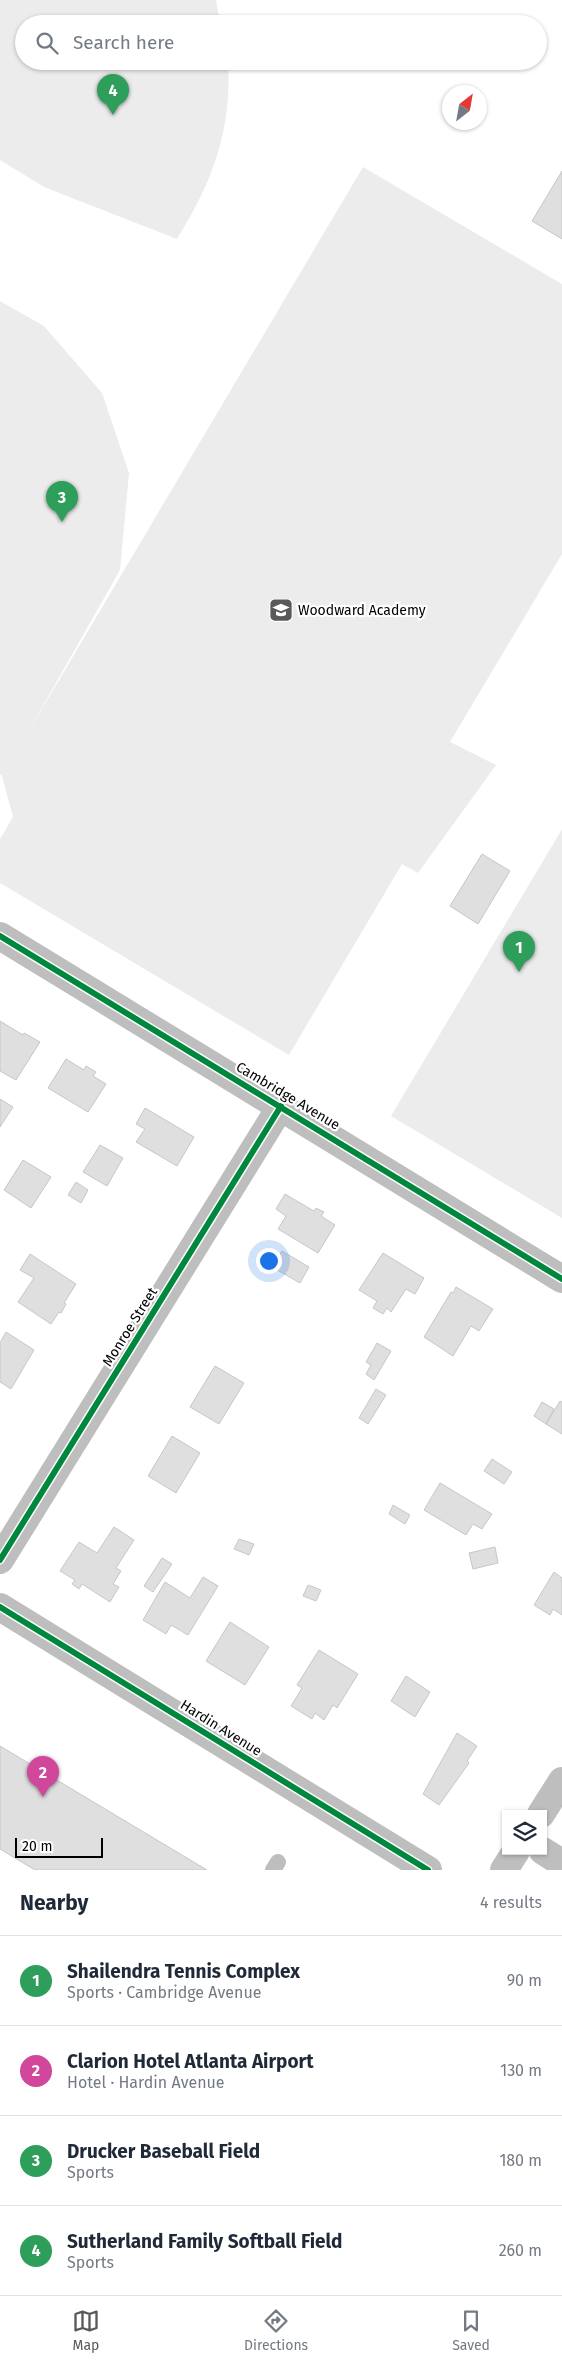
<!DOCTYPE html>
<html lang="en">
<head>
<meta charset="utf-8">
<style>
  :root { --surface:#fff; --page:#f2f2f3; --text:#1f2937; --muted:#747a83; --line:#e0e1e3; --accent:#595959 }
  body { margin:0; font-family:"Fira Sans",sans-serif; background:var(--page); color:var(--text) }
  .controls { position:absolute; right:15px; bottom:15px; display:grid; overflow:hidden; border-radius:0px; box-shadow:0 1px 4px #0004 }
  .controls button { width:45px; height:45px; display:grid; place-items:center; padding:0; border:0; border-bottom:1px solid var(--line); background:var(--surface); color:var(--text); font:25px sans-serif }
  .compass { position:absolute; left:442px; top:85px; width:45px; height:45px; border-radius:50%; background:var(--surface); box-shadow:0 1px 4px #0004; rotate:31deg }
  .scale { position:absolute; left:15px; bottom:12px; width:88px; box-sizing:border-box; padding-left:5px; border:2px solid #000; border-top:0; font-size:14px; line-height:18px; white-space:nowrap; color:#000; -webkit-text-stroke:4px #fff; paint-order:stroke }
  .you { position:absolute; left:268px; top:1260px; width:18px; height:18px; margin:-12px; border:4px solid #fff; border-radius:50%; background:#1a73e8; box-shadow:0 0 0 8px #1a73e833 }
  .badge { display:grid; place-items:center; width:32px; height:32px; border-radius:50%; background:var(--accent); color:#fff; font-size:16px; font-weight:700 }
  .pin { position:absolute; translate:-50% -41px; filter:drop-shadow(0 1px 2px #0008) }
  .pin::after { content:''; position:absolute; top:26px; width:18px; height:15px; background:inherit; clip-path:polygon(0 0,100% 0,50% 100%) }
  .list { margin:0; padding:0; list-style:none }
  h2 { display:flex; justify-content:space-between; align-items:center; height:65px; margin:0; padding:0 20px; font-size:21px }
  h2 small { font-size:16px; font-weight:400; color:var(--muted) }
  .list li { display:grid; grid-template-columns:32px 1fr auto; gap:15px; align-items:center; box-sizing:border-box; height:90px; padding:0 20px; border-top:1px solid var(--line) }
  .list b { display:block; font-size:19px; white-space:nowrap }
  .list p { margin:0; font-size:16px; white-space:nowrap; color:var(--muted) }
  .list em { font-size:16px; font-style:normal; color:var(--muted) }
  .icon { flex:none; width:28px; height:28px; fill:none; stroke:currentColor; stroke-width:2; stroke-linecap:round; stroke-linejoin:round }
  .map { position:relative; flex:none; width:562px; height:1870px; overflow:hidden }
  .search { position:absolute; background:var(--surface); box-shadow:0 1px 4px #0004; left:15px; right:15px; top:15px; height:55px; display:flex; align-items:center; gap:12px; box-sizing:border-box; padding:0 18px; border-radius:28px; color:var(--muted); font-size:19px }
  .sheet { height:425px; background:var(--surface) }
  nav { display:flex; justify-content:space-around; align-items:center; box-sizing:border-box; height:70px; border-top:1px solid var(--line); background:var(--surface); font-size:14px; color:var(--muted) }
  nav a { display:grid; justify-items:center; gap:2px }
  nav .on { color:var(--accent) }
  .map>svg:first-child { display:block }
  .green { fill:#ececec }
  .building { fill:#dfdfdf; stroke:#c7c7c7 }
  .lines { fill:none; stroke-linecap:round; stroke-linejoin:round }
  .service { stroke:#bebebe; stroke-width:16 }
  .minor { stroke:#bebebe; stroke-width:28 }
  .cycleway-casing { stroke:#fff; stroke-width:9 }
  .cycleway { stroke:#00873e; stroke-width:6 }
  .labels { text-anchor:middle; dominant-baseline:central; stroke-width:4.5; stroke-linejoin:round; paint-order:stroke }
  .poi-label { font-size:14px; fill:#000; stroke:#fff; text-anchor:start }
  .street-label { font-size:14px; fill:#000; stroke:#fff }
</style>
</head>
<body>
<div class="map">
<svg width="562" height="1870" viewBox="0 0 562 1870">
  <rect width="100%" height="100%" fill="#fff"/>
  <!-- green -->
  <path class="green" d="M0 0H216L220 24H24V61H228C232 130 213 181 177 239L44 187 0 160Z
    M363 167 562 284V554L450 742 496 765 418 873 402 864 289 1055 0 883V839L13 817 2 776 0 774V301L44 326 102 393 129 473 120 570 27 734Z
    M562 829V1218L391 1116Z"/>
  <!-- building -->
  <path class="building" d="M562 171V239L532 221Z
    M482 854 510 871 478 924 450 906Z
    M0 1021 23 1035 24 1033 40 1042 16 1080 0 1071Z
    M66 1059 84 1070 86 1066 96 1072 93 1076 106 1084 88 1112 48 1088Z
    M0 1099 13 1107 0 1127Z
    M145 1108 194 1137 177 1166 136 1142 145 1129 136 1124Z
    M100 1145 123 1158 107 1186 83 1172Z
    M23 1160 51 1177 31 1208 4 1190Z
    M76 1182 88 1190 81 1203 68 1195Z
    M285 1194 314 1211 316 1208 324 1212 321 1216 335 1225 318 1253 278 1229 286 1216 276 1209Z
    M282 1251 309 1267 300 1283 272 1267Z
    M383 1253 424 1278 415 1294 406 1289 391 1312 387 1308 383 1314 373 1308 377 1301 359 1290Z
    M30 1254 76 1284 64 1303 66 1304 61 1313 59 1312 51 1324 18 1302 34 1278 20 1270Z
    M456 1287 493 1309 479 1331 471 1326 453 1356 424 1337 451 1292 453 1293Z
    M6 1332 34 1350 11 1389 0 1382V1343Z
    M377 1343 391 1351 374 1380 366 1374 371 1365 366 1362Z
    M215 1366 244 1383 219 1424 190 1407Z
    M376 1389 386 1395 368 1424 359 1418Z
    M560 1401 562 1402V1434L546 1424Z
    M542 1402 554 1409 546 1424 534 1416Z
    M172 1436 200 1453 176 1493 148 1476Z
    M492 1459 512 1472 504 1484 484 1471Z
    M440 1483 492 1514 482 1529 473 1524 466 1535 424 1510Z
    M393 1505 410 1515 405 1524 389 1514Z
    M114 1527 134 1540 116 1568 121 1571 113 1584 119 1587 110 1602 82 1584 79 1589 72 1584 75 1580 60 1571 79 1542 97 1553Z
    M239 1539 254 1544 249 1555 234 1549Z
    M495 1547 498 1563 473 1569 469 1553Z
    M162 1558 172 1564 153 1592 144 1586Z
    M554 1572 562 1578V1615L553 1609 550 1615 534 1605Z
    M203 1577 218 1586 188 1635 171 1625 166 1634 143 1620 165 1582 190 1598Z
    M308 1585 321 1590 316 1601 303 1596Z
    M230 1622 269 1647 245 1685 206 1661Z
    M319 1650 358 1674 337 1708 333 1705 324 1720 315 1713 312 1719 291 1706 302 1688 297 1685Z
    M406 1676 430 1692 415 1717 391 1701Z
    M457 1733 477 1746 467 1761 469 1763 439 1805 423 1794Z
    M0 1746 207 1870H35L0 1849Z"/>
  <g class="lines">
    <!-- service -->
    <path class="service" d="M273 1870 278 1862"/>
    <!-- minor -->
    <path class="minor" d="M0 936 562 1279
      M0 1560 281 1106
      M0 1607 428 1870
      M541 1814 562 1781
      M543 1851 562 1863
      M504 1870 516 1851"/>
    <!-- cycleway casing -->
    <g class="cycleway-casing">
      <path id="cycleway" d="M0 936 562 1279
        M0 1560 281 1106
        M0 1607 428 1870"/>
    </g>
    <!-- cycleway -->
    <use href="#cycleway" class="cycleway"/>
  </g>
  <!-- icons -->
  <defs>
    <g id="school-square" transform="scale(1.25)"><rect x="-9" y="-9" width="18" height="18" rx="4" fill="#595959" stroke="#fff"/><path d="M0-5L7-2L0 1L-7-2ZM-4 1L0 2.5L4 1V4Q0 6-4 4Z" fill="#fff"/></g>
  </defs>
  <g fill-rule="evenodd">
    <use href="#school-square" x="281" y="610"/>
  </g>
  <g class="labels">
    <!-- poi labels -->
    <g class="poi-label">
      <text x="298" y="610">Woodward Academy</text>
    </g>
    <!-- street labels -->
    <g class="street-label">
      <text transform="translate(288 1096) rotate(31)">Cambridge Avenue</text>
      <text transform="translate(130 1327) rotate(-58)">Monroe Street</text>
      <text transform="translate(221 1728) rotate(32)">Hardin Avenue</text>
    </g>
  </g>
</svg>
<div class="controls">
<button><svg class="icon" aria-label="layers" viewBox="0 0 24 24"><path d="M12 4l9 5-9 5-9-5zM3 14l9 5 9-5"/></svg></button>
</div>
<svg class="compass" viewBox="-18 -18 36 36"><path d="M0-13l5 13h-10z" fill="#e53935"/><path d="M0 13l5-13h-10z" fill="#747a83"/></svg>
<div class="scale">20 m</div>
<div class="you"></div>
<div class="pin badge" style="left:519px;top:972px;background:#2e9e5b">1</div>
<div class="pin badge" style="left:43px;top:1797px;background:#d1479c">2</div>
<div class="pin badge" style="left:62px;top:522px;background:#2e9e5b">3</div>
<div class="pin badge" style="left:113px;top:115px;background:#2e9e5b">4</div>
<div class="search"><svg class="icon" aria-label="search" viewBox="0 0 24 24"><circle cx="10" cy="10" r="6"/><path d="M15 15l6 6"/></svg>Search here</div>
</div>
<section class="sheet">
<h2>Nearby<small>4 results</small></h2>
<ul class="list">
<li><span class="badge" style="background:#2e9e5b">1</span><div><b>Shailendra Tennis Complex</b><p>Sports · Cambridge Avenue</p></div><em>90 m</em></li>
<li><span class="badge" style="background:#d1479c">2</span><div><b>Clarion Hotel Atlanta Airport</b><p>Hotel · Hardin Avenue</p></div><em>130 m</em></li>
<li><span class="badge" style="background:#2e9e5b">3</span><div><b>Drucker Baseball Field</b><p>Sports</p></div><em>180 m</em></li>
<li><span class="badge" style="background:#2e9e5b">4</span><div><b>Sutherland Family Softball Field</b><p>Sports</p></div><em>260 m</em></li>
</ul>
</section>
<nav>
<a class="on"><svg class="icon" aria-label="map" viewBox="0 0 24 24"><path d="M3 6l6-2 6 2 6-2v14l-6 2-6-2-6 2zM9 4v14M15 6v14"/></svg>Map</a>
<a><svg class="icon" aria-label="directions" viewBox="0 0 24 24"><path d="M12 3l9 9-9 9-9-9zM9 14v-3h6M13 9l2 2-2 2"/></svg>Directions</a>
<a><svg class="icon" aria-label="saved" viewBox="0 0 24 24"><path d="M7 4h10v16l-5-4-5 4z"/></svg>Saved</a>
</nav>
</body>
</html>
